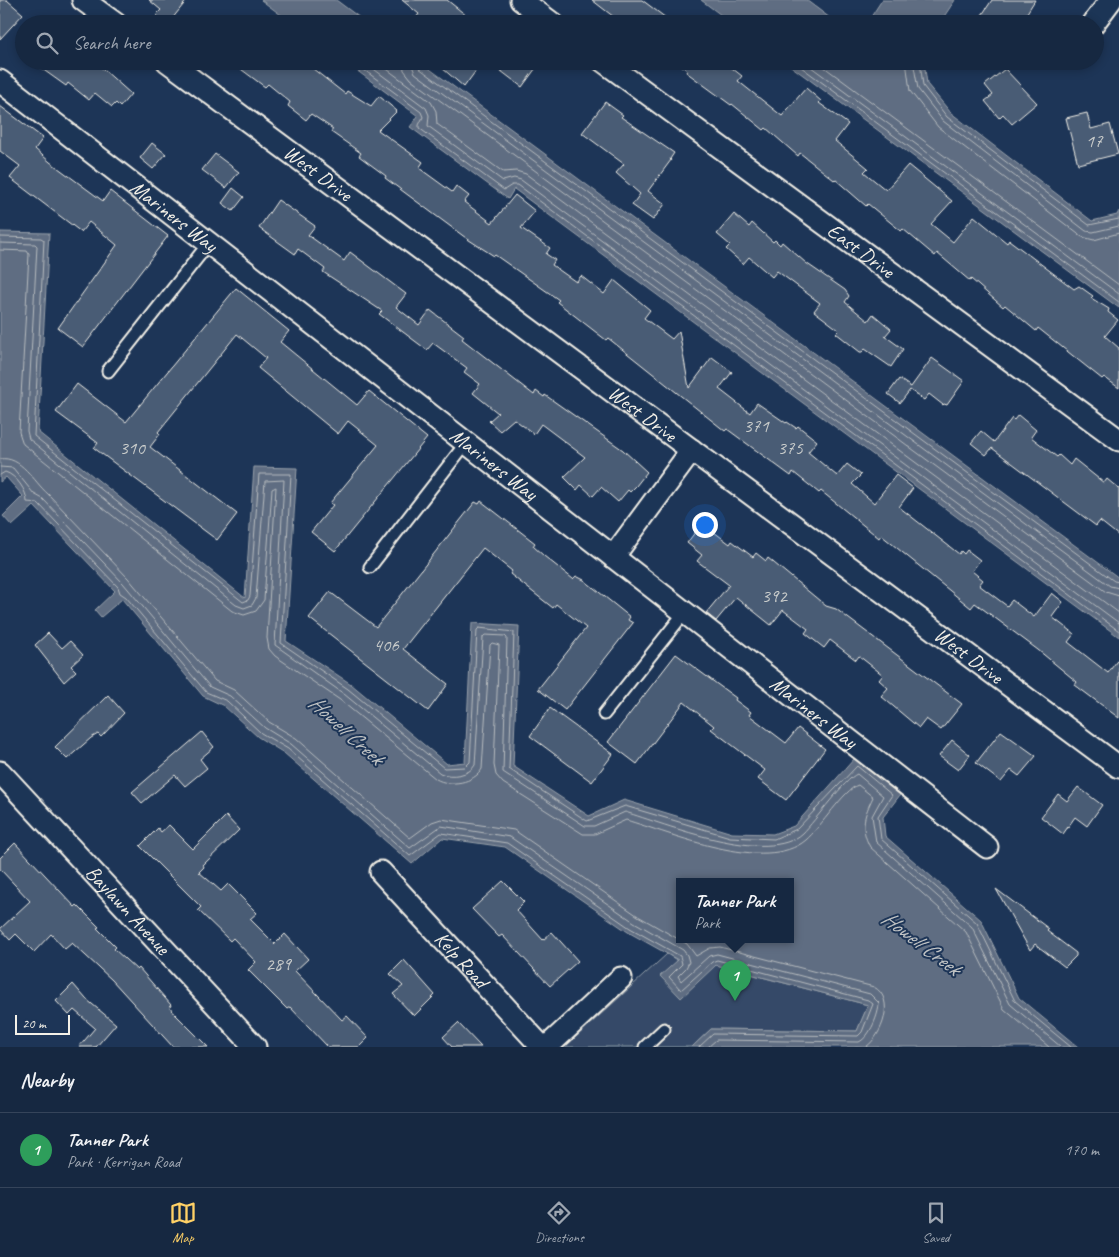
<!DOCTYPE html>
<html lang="en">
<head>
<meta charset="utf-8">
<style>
  :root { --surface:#162841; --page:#1f3048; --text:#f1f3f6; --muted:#9ea6b1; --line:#35445a; --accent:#ffd166 }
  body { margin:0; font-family:Caveat,sans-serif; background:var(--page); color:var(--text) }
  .scale { position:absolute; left:15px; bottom:12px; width:55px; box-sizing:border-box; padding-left:5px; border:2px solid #f4f1e8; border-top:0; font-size:14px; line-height:18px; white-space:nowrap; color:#f4f1e8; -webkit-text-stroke:4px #1d3557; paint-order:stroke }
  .you { position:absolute; left:704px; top:524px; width:18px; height:18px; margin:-12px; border:4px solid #fff; border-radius:50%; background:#1a73e8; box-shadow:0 0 0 8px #1a73e833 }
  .badge { display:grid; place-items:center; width:32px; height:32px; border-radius:50%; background:var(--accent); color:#fff; font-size:16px; font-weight:700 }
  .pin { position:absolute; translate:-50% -41px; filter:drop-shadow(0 1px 2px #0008) }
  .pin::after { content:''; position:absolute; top:26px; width:18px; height:15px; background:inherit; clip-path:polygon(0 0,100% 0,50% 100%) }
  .popup { position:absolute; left:676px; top:878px; width:118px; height:65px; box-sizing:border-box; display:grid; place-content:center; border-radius:0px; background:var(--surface); filter:drop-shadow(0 1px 4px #0005); font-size:16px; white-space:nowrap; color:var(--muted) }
  .popup b { font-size:19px; color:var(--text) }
  .popup::after { content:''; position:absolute; left:50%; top:100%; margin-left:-10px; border:10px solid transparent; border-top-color:var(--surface) }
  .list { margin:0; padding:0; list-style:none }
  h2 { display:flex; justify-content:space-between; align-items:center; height:65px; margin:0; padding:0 20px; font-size:21px }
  h2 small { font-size:16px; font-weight:400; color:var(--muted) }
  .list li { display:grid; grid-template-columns:32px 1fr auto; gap:15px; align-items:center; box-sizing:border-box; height:75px; padding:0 20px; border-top:1px solid var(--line) }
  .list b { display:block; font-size:19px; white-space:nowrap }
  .list p { margin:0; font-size:16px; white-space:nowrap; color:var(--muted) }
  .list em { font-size:16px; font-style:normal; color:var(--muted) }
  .icon { flex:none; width:28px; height:28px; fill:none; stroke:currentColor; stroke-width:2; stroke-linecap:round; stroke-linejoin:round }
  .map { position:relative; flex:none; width:1119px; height:1047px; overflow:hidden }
  .search { position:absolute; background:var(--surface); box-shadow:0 2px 8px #0003; left:15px; right:15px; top:15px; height:55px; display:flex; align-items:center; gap:12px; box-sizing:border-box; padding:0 18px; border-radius:28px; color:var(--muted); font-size:19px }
  .sheet { height:140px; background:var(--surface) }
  nav { display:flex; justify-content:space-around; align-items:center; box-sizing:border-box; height:70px; border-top:1px solid var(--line); background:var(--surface); font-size:14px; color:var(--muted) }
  nav a { display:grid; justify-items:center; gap:2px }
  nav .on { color:var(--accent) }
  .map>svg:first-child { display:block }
  .green { fill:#354a67; stroke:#949ea8 }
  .water { fill:#5e6d82; stroke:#9aa2ab; fill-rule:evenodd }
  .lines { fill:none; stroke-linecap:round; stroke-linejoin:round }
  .shore { stroke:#b8bcbf; stroke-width:1 }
  .building { fill:#485b74; stroke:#f4f1e8 }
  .lane-casing { stroke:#f4f1e8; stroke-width:15 }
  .street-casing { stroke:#f4f1e8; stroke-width:25 }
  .lane { stroke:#1d3557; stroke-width:11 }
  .street { stroke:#1d3557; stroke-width:21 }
  .labels { text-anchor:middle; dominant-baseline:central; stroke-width:4; stroke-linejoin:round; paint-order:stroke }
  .number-label { font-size:19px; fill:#c9cccb }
  .street-label { font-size:21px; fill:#f4f1e8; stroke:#1d3557 }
  .water-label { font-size:22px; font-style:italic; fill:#c0c3c4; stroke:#1d3557 }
</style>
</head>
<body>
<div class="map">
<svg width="1119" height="1047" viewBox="0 0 1119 1047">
  <rect width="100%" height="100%" fill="#1d3557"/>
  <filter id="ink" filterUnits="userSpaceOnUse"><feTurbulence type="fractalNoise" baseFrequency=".02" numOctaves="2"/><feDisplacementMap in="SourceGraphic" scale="10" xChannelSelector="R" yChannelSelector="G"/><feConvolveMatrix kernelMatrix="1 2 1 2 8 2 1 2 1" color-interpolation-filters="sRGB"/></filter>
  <g filter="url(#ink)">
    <!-- green -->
    <path class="green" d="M667 954 678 961 716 965 868 1005 857 1031 711 1029 692 1047H565Z"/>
    <!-- water -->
    <path class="water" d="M261 0H336L368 24H293Z
      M701 0H806L838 24H733Z
      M882 0H955L939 24H862L867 23Z
      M344 61H419L1119 578V637L514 189 508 199 410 127 418 116Z
      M784 61H924L927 84 951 113 1092 221 1117 215 1119 211V308Z
      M0 232 49 233 38 432 245 598 254 467 297 468 286 641 351 684 447 764 465 762 472 623 519 626 513 766 589 816 624 800 732 833 773 834 794 826 855 758 900 795 883 817 885 836 981 920 1019 998 1078 1047H692L711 1029 857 1031 868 1005 716 965 681 998 660 976 678 960 628 932 505 847 442 838 412 864 284 753 258 737 224 706 203 696 122 599 101 617 95 610 115 591 34 506 12 526 3 516 23 496 6 477 0 482ZM680 882H790V940H680Z"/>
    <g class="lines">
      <!-- shore -->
      <path class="shore" d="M352 61 421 112 423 117 419 125V128L504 190 512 185H518L1119 631
        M363 61 426 108 429 115 428 126 503 181 514 178 521 180 1119 623
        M376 61 431 102 436 111 437 124 503 172 516 171 526 174 1119 613
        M403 61 404 70 411 79 1106 592 1119 596
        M410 61 415 73 1110 586 1119 588
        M417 61 419 68 1114 581 1119 582
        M793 61 1119 302
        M803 61 1119 294
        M816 61 1119 285
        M906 61 910 91 938 127 1082 237 1094 240 1119 233
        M913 61 918 89 943 121 1086 231 1093 232 1119 226
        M920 61 923 86 947 117 1089 225 1119 219
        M0 237 41 238 44 240 34 436 243 602 248 600 250 596 259 474H291L281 643 348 689 444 768 465 767 470 762 477 630 479 628 514 632 509 769 587 821 625 806 730 837 774 839 797 829 857 766 892 795 878 816 881 839 977 923 1015 1001 1071 1047
        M0 243 35 244 37 246 27 431 29 439 236 605 244 608 252 605 256 598 265 481 284 480 275 645 344 694 440 773C451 778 470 775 475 765L483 637 485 635 505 636 507 638 503 772 585 826H594L625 812C665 824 768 866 803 833 815 821 845 779 857 774L883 796 872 816 876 842 972 927 1010 1004 1061 1047
        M0 250 27 251 29 254 19 432 23 444 232 611 244 615 256 611 264 600 272 489 276 487 267 638 269 649 275 656 340 700 436 779C450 787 474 783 482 769L490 645 492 643 499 645 494 765 496 775 503 783 583 834H595L626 820C670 833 766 874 806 840 820 828 845 789 858 785L873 797C865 814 859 827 870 847L966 932 1004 1009 1049 1047
        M0 459C21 455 34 482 48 494L128 578 215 681 234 690 269 722 296 738 410 838 432 822 441 819 514 830 638 916 687 944 696 956 710 948 720 947 874 987C896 999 882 1036 866 1047
        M0 467 13 468 34 494 43 499 123 583 210 687 230 696 265 728 291 744 410 848 441 826 510 837 634 922 683 950 687 955 689 962 686 968 678 976 681 981 709 956 717 954 870 994 879 1003C879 1014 870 1037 859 1042L716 1040 708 1047
        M0 475 5 472C16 475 27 491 27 502L38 503 118 587 120 593 126 597 206 692 227 701 261 733 288 749 410 856 441 833 507 843 630 928 680 956 682 964 669 977 681 990 712 962 717 960 868 1000 873 1004 862 1032 858 1036 713 1034 699 1047"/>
    </g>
    <!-- building -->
    <path class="building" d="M0 0H7L23 14 0 39Z
      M149 0H187L168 24 156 15 161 10Z
      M402 0H447L477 24H411L419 14Z
      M592 0H642L674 24H623Z
      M992 0H1035L1020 24H976Z
      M31 61H94L131 94 120 107 116 103 112 107 95 93 89 100 68 83 66 86Z
      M230 61H303L345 94 347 91 371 106 379 96 397 111 378 130 423 162 419 168 452 192 456 186 469 196 464 202 492 223 515 195 535 211 521 228 550 248 546 254 555 260 552 265 576 282 581 276 604 294 614 280 650 310 644 318 672 339 679 331 689 388 712 357 732 372 719 389 750 413 757 403 786 423 787 422 796 428 798 426 817 441 808 452 837 476 847 464 861 475 852 484 874 503 896 475 913 488 899 507 959 554 961 551 964 554 967 550 980 560 972 571 983 580 979 585 1007 606 1012 600 1034 617 1052 593 1063 602 1052 617 1074 634 1068 642 1108 673 1119 658V718L1075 685 1077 682 1038 650 975 603 971 608 881 535 879 538 821 491 819 493 793 472 791 476 727 429 725 431 608 338 606 340 557 302 559 300 495 255 494 256 466 238 385 178 386 176 359 156 361 153 331 132 333 129 311 114 306 120 288 106 290 102 268 84 265 87Z
      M434 61H483L464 87Z
      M488 61H541L522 87Z
      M675 61H723L742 76 738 81 782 116 806 88 821 101 819 103 848 124 835 141 868 168 864 172 886 190 908 165 952 201 931 224 953 242 974 216 1007 243 1009 240 1074 289 1079 286 1093 296 1091 298 1109 309 1108 312 1118 320 1105 336 1119 348V388L1104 377 1102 379 1038 328 1036 331 1005 305 1003 307 971 279 970 281 937 253 935 256 903 229 901 231 868 204 866 206 835 179 834 180 800 153 798 156 766 128 764 130 732 104 731 105 686 72 687 70Z
      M1005 69 1037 103 1012 124 1003 114 999 118 985 101 993 95 985 85Z
      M605 102 623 115 621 117 674 153 670 159 671 160 648 191 665 204 653 220 632 205 640 194 616 173 624 164 582 133Z
      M0 106 43 138 35 149 50 162 103 201 110 191 168 236 83 347 58 328 117 245 89 222 81 232 10 178 20 166 0 151Z
      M1087 113 1091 129 1110 124 1118 154 1078 164 1066 118Z
      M152 143 166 154 153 169 140 158Z
      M215 154 239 172 226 188 202 170Z
      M233 188 244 197 233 211 222 203Z
      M278 200 315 226 308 235 344 261 350 252 406 294 396 307 419 325 430 310 464 336 462 339 534 395 536 391 544 397 545 395 623 450 647 472 636 486 630 492 628 490 618 502 601 487 593 496 581 485 577 490 564 477 585 457 541 424 534 434 514 419 500 431 489 421 498 413 473 393 480 384 464 372 467 368 433 343 427 350 379 314 382 311 323 272 325 269 298 249 295 254 259 228Z
      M734 214 749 227 752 223 773 242 775 240 780 245 782 242 806 263 845 290 849 296 845 302 868 321 873 314 891 329 885 336 903 349 891 367 865 349 862 352H860L836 333 839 330 814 311 820 303 777 271 772 277 749 257 743 264 726 249 730 245 717 234Z
      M236 288 289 331 280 342 357 405 369 391 427 438 335 551 311 532 333 505 330 503 378 445 348 421 338 434 258 368 266 358 237 334 158 432 160 434 150 447 237 514 217 540 94 448 98 443 56 412 77 384 126 422Z
      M932 358 964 381 947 405 944 404 943 405 929 394 924 400 910 390 900 403 888 394 899 379 911 387Z
      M1018 415 1036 430 1031 437 1057 457 1059 455 1070 465 1074 459 1104 483 1107 479 1119 489V536L1100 521 1096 526 992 448 986 455 971 443 981 431 994 442 1012 418 1014 420Z
      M481 501 535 543 533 546 544 556 573 579 576 576 584 580 630 617 628 620 633 623 565 710 538 689 586 628 556 604 553 608 510 574 512 571 483 548 403 649 448 684 428 711 309 618 330 592 376 627 475 502 479 504Z
      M702 523 730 544 732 541 753 557 756 553 766 561 768 558 826 606 836 609 962 704 941 730 926 719 919 728 881 696 888 688 879 680 883 675 859 656 856 660 830 640 824 648 805 633 808 629 783 610 771 625 736 597 716 621 706 613 729 585 697 561 702 555 687 543Z
      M48 633 62 648 70 641 83 655 71 666 76 671 64 682 35 645Z
      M676 654 736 698 735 700 751 712 749 715 786 743 798 728 825 749 786 800 758 779 765 770 711 729 714 726 684 702 637 764 608 742Z
      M108 695 124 713 101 737 98 734 91 738 67 759 55 747Z
      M550 708 613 754 592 782 530 736Z
      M1001 731 1036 756 1019 776 1011 770 1001 782 976 763Z
      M202 732 214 747 200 759 207 768 185 786 175 775 142 803 132 792Z
      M952 740 970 755 958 770 939 756Z
      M1078 787 1102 805 1087 826 1075 817 1063 834 1041 817 1058 794 1067 801Z
      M226 816 239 830 203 865 204 867 199 872 221 891 228 884 257 913 250 919 275 944 285 934 308 959 295 971 342 1020 347 1016 368 1038 359 1047H328L290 1007 287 1009 248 970 256 962 233 938 230 941 198 910 201 907 140 846 158 828 161 832 169 825 193 849Z
      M15 843 75 907 77 905 99 927 97 928 116 947 114 949 137 970 139 968 171 1005 170 1007 175 1014 208 1047H173L112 980 72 943 65 949 51 934 34 952 16 934 10 940 0 929 30 901 0 869V858Z
      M503 881 524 902 516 910 543 940 552 932 578 961 550 986 502 935 499 937 472 909Z
      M996 889 1049 929 1047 931 1076 953V956L1065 967 1035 944 1030 950Z
      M404 960 435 995 414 1016 393 994 403 986 390 974Z
      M73 984 86 999 116 1024 96 1047H79L95 1028 74 1010 69 1015 56 1001Z
      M458 1023 481 1047H452L443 1037Z"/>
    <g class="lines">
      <!-- lane casing -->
      <g class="lane-casing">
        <path id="lane" d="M108 371 209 243
          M370 567 466 443
          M604 714 685 612
          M645 1047 664 1029"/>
      </g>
      <!-- street casing -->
      <g class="street-casing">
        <g id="street">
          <path d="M83 0 116 24"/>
          <path d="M521 0 553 24"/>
          <path d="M1093 24 1111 0"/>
          <path id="s1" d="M167 61 1119 767"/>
          <path id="s2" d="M603 61 1119 440"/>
          <path id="s3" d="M0 81 987 847"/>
          <path d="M613 557 692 450"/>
          <path id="s4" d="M0 772 255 1047"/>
          <path id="s5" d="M381 872 542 1047"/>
          <path d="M547 1047 621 978"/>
        </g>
      </g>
      <!-- lane -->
      <use href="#lane" class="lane"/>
      <!-- street -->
      <use href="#street" class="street"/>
    </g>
  </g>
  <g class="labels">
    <!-- number labels -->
    <g class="number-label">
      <text x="1094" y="141">17</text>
      <text x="756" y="426">371</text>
      <text x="132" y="448">310</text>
      <text x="790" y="448">375</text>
      <text x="774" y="596">392</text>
      <text x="386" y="645">406</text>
      <text x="278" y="964">289</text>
    </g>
    <!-- street labels -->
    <g class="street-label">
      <text stroke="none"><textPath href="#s1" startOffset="188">West Drive</textPath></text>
      <text stroke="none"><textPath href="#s3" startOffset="220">Mariners Way</textPath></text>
      <text stroke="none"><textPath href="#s2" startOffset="320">East Drive</textPath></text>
      <text stroke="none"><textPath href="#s1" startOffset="592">West Drive</textPath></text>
      <text stroke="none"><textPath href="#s3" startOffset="625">Mariners Way</textPath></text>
      <text stroke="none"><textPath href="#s1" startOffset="998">West Drive</textPath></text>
      <text stroke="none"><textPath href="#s3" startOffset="1030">Mariners Way</textPath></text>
      <text stroke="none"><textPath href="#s4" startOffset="188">Baylawn Avenue</textPath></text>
      <text stroke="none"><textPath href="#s5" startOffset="119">Kelp Road</textPath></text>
    </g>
    <!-- water labels -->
    <g class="water-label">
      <text transform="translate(346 730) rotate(42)">Howell Creek</text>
      <text transform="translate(921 943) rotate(37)">Howell Creek</text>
    </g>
  </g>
</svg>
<div class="scale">20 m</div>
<div class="you"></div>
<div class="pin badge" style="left:735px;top:1001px;background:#2e9e5b">1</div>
<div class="popup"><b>Tanner Park</b>Park</div>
<div class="search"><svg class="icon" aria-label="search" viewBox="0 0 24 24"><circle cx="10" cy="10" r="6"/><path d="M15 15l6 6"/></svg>Search here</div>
</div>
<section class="sheet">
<h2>Nearby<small></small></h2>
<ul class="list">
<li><span class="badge" style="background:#2e9e5b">1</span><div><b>Tanner Park</b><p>Park · Kerrigan Road</p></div><em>170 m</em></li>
</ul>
</section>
<nav>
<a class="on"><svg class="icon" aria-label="map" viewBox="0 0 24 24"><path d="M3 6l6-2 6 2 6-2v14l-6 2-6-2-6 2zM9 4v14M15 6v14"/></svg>Map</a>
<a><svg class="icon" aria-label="directions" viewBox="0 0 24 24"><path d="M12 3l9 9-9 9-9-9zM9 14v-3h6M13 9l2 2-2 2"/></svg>Directions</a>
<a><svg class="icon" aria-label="saved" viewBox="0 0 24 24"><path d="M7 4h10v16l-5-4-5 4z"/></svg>Saved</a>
</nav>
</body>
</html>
